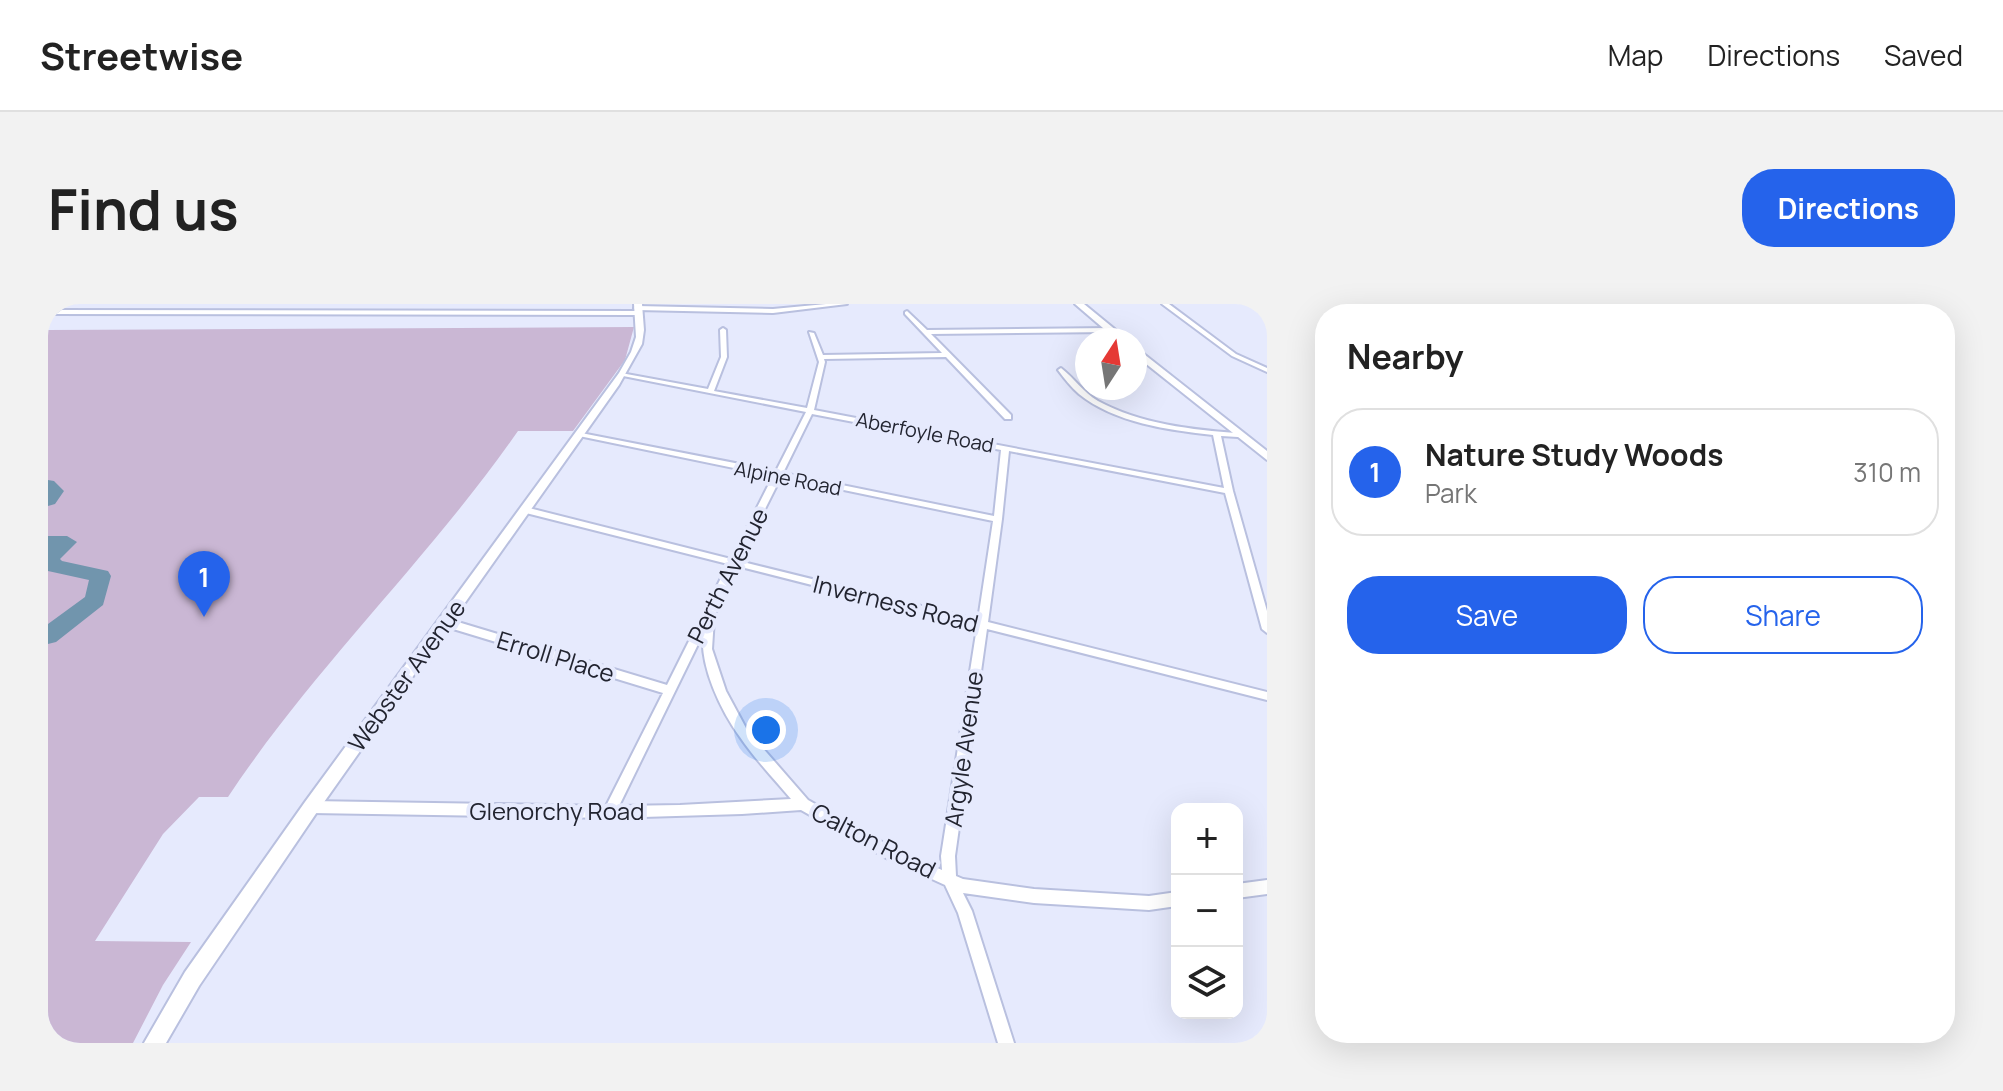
<!DOCTYPE html>
<html lang="en">
<head>
<meta charset="utf-8">
<style>
  :root { --surface:#fff; --page:#f2f2f2; --text:#222; --muted:#767676; --line:#e0e0e0; --accent:#2563eb }
  body { margin:0; font-family:Manrope,sans-serif; background:var(--page); color:var(--text) }
  .controls { position:absolute; right:24px; bottom:24px; display:grid; overflow:hidden; border-radius:16px; box-shadow:0 8px 32px #0002 }
  .controls button { width:72px; height:72px; display:grid; place-items:center; padding:0; border:0; border-bottom:2px solid var(--line); background:var(--surface); color:var(--text); font:40px sans-serif }
  .compass { position:absolute; left:1027px; top:24px; width:72px; height:72px; border-radius:50%; background:var(--surface); box-shadow:0 8px 32px #0002; rotate:12deg }
  .you { position:absolute; left:718px; top:426px; width:28px; height:28px; margin:-20px; border:6px solid #fff; border-radius:50%; background:#1a73e8; box-shadow:0 0 0 12px #1a73e833 }
  .badge { display:grid; place-items:center; width:52px; height:52px; border-radius:50%; background:var(--accent); color:#fff; font-size:26px; font-weight:700 }
  .pin { position:absolute; translate:-50% -66px; filter:drop-shadow(0 2px 4px #0008) }
  .pin::after { content:''; position:absolute; top:42px; width:28px; height:24px; background:inherit; clip-path:polygon(0 0,100% 0,50% 100%) }
  .list { margin:0; padding:0; list-style:none }
  h2 { display:flex; justify-content:space-between; align-items:center; height:104px; margin:0; padding:0 32px; font-size:34px }
  h2 small { font-size:26px; font-weight:400; color:var(--muted) }
  .list li { display:grid; grid-template-columns:52px 1fr auto; gap:24px; align-items:center; box-sizing:border-box; height:128px; margin:0 16px 16px; padding:0 16px; border:2px solid var(--line); border-radius:32px }
  .list b { display:block; font-size:30px; white-space:nowrap }
  .list p { margin:0; font-size:26px; white-space:nowrap; color:var(--muted) }
  .list em { font-size:26px; font-style:normal; color:var(--muted) }
  .actions { display:flex; gap:16px; padding:24px 32px }
  .actions a { flex:1; padding:18px 0; border:2px solid var(--accent); border-radius:32px; text-align:center; font-size:28px; color:var(--accent) }
  .actions .main { background:var(--accent); color:#fff }
  .icon { flex:none; width:44px; height:44px; fill:none; stroke:currentColor; stroke-width:2; stroke-linecap:round; stroke-linejoin:round }
  .map { position:relative; flex:none; width:1219px; height:739px; overflow:hidden; border-radius:32px }
  header { display:flex; align-items:center; gap:48px; box-sizing:border-box; height:112px; padding:0 40px; background:var(--surface); border-bottom:2px solid var(--line) }
  header strong { font-size:38px }
  nav { display:flex; gap:44px; margin-inline-start:auto; font-size:28px }
  .intro { display:flex; align-items:center; justify-content:space-between; box-sizing:border-box; height:192px; padding:0 48px }
  h1 { margin:0; font-size:56px }
  .button { padding:20px 36px; border-radius:32px; background:var(--accent); color:#fff; font-size:28px; font-weight:700 }
  main { display:flex; gap:48px; padding:0 48px }
  aside { flex:1; background:var(--surface); border-radius:32px; box-shadow:0 8px 32px #0002 }
  .map>svg:first-child { display:block }
  .green { fill:#cab7d4 }
  .lines { fill:none; stroke-linecap:round; stroke-linejoin:round }
  .river { fill:#7195ad; fill-rule:evenodd }
  .street-casing { stroke:#b9c0df; stroke-width:4 }
  .secondary-casing { stroke:#b9c0df; stroke-width:4 }
  .primary-casing { stroke:#b9c0df; stroke-width:4 }
  .street { fill:#fff; fill-rule:evenodd }
  .secondary { fill:#fff; fill-rule:evenodd }
  .primary { fill:#fff; fill-rule:evenodd }
  .labels { text-anchor:middle; dominant-baseline:central; stroke-width:8; stroke-linejoin:round; paint-order:stroke }
  .far-street-label { font-size:20px; fill:#222430; stroke:#e6eafd }
  .street-label { font-size:24px; fill:#222430; stroke:#e6eafd }
</style>
</head>
<body>
<header>
<strong>Streetwise</strong>
<nav><a>Map</a><a>Directions</a><a>Saved</a></nav>
</header>
<div class="intro"><h1>Find us</h1><a class="button">Directions</a></div>
<main>
<div class="map">
<svg width="1219" height="739" viewBox="0 0 1219 739">
  <rect width="100%" height="100%" fill="#e6eafd"/>
  <!-- green -->
  <path class="green" d="M586 23 577 56 525 127H470C381 255 266 363 180 493H151L115 530 47 637 143 638 115 681 85 739H0V26Z"/>
  <g class="lines">
    <!-- river -->
    <path class="river" d="M0 176 6 177 16 187 7 200 0 202Z
      M0 232H19L29 238 12 255 14 257 60 267 63 272 55 301 8 338 0 340V320L37 293 41 276 0 267Z"/>
    <!-- street casing -->
    <g class="street-casing">
      <path id="street" d="M778 0H799L725 9 589 6 586 4 589 2 725 5Z
        M1114 0H1121L1188 50 1219 64V68L1184 52Z
        M0 6 587 7 590 9 587 11 0 10Z
        M859 7 879 26 1064 24 1067 26 1064 28 883 30 963 111V115H957L898 53 776 55 777 58 766 106 1176 184 1165 131C1120 126 1067 119 1031 90 1023 83 1016 74 1010 66L1013 64C1026 74 1035 88 1050 97 1092 120 1145 126 1190 129L1194 131 1190 133 1173 132 1185 187 1219 307V329L1214 325 1177 189 961 147 954 215 940 318 1219 388V396L939 325 907 552 908 572 915 575 986 585 1101 592 1129 588V602L1101 606 986 599 915 589 924 607 966 739H950L910 609 897 581 840 555 753 506 694 510 562 514 263 509 258 507 257 503 258 499 263 497 558 502 615 389 392 321 391 318 392 315H400L619 381 652 315 657 312 660 300 680 260 474 208 473 206 477 203 683 255 725 172 531 132H528V128L728 167 758 108 570 71 573 69 660 85 673 53 672 26 675 24 678 26 679 53 666 87 759 104 771 58 761 28 766 29 775 51 894 49 857 10V8ZM764 110 953 146 946 212 735 169ZM733 173 945 217 930 316 691 257ZM689 262 929 323 893 552 894 566 850 547 760 496 699 426 678 387 664 345 666 314 672 296ZM655 330C652 363 673 407 692 433 707 455 726 475 743 495L632 501 571 502Z
        M1219 576V590L1189 594V580Z"/>
    </g>
    <!-- secondary casing -->
    <g class="secondary-casing">
      <path id="secondary" d="M586 0H594L596 26 594 40 571 81 269 508 151 682 118 739H96L137 668 257 498 571 69 583 48 588 33Z"/>
    </g>
    <!-- primary casing -->
    <g class="primary-casing">
      <path id="primary" d="M1027 0H1036L1080 36H1069Z
        M1087 43 1219 147V156L1087 51Z"/>
    </g>
    <!-- street -->
    <use href="#street" class="street"/>
    <!-- secondary -->
    <use href="#secondary" class="secondary"/>
    <!-- primary -->
    <use href="#primary" class="primary"/>
  </g>
  <g class="labels">
    <!-- far-street labels -->
    <g class="far-street-label">
      <text transform="translate(877 128) rotate(11)">Aberfoyle Road</text>
      <text transform="translate(740 174) rotate(11)">Alpine Road</text>
    </g>
    <!-- street labels -->
    <g class="street-label">
      <text transform="translate(679 271) rotate(-63)">Perth Avenue</text>
      <text transform="translate(848 299) rotate(14)">Inverness Road</text>
      <text transform="translate(508 352) rotate(17)">Erroll Place</text>
      <text transform="translate(358 371) rotate(-54)">Webster Avenue</text>
      <text transform="translate(915 445) rotate(-82)">Argyle Avenue</text>
      <text x="509" y="506">Glenorchy Road</text>
      <text transform="translate(826 536) rotate(27)">Calton Road</text>
    </g>
  </g>
</svg>
<div class="controls">
<button>+</button>
<button>−</button>
<button><svg class="icon" aria-label="layers" viewBox="0 0 24 24"><path d="M12 4l9 5-9 5-9-5zM3 14l9 5 9-5"/></svg></button>
</div>
<svg class="compass" viewBox="-18 -18 36 36"><path d="M0-13l5 13h-10z" fill="#e53935"/><path d="M0 13l5-13h-10z" fill="#767676"/></svg>
<div class="you"></div>
<div class="pin badge" style="left:156px;top:313px">1</div>
</div>
<aside>
<h2>Nearby<small></small></h2>
<ul class="list">
<li><span class="badge">1</span><div><b>Nature Study Woods</b><p>Park</p></div><em>310 m</em></li>
</ul>
<div class="actions"><a class="main">Save</a><a>Share</a></div>
</aside>
</main>
</body>
</html>
